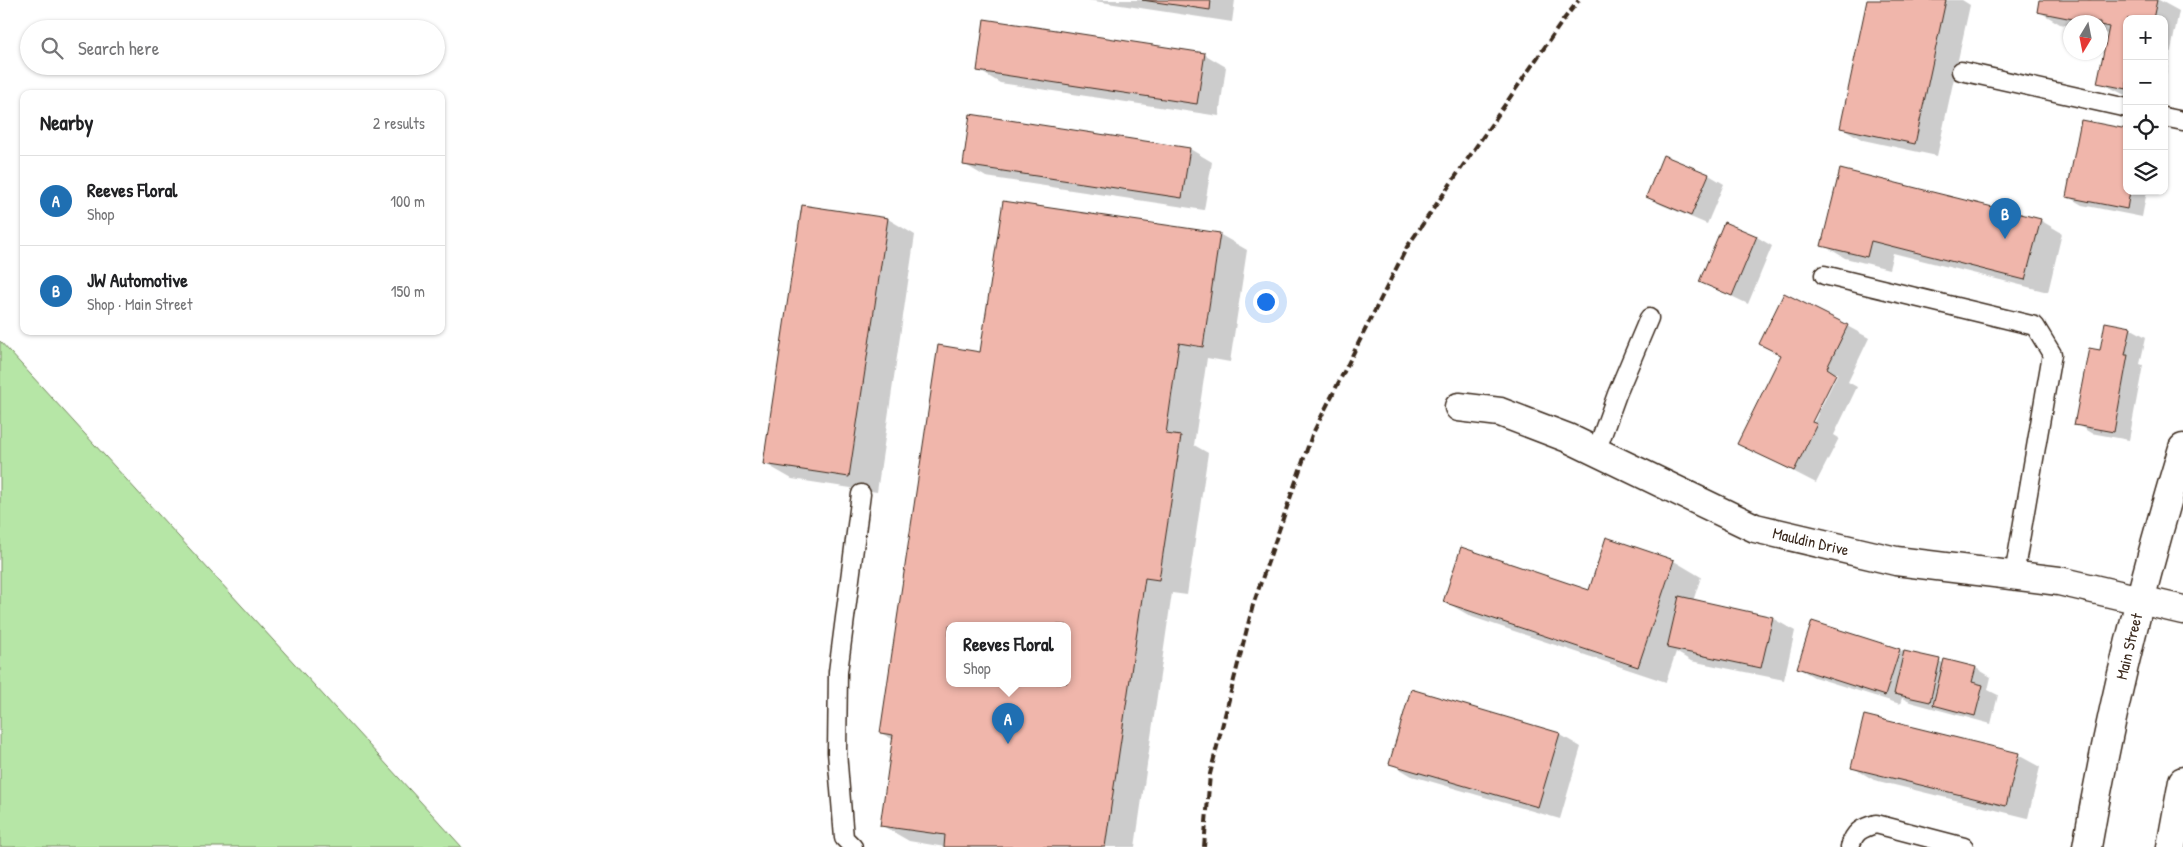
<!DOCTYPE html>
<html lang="en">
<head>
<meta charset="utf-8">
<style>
  :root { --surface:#fff; --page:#f2f2f2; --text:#202124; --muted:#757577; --line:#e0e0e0; --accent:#1f6fb2 }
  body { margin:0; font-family:"Patrick Hand",sans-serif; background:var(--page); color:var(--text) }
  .controls { position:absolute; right:15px; top:15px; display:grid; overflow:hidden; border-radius:10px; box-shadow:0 1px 4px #0004 }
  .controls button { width:45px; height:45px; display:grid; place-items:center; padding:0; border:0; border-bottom:1px solid var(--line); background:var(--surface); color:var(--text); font:25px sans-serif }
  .compass { position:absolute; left:2063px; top:15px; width:45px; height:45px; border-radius:50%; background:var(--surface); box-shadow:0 1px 4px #0004; rotate:190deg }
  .you { position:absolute; left:1265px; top:301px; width:18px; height:18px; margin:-12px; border:4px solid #fff; border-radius:50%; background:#1a73e8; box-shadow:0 0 0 8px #1a73e833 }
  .badge { display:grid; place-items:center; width:32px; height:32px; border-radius:50%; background:var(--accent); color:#fff; font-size:16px; font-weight:700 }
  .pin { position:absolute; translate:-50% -41px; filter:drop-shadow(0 1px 2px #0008) }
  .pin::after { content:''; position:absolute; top:26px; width:18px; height:15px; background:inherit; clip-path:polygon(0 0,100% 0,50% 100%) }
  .popup { position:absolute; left:946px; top:622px; width:125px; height:65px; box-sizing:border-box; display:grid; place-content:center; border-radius:10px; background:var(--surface); filter:drop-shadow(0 1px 4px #0005); font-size:16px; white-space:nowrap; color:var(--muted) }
  .popup b { font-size:19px; color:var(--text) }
  .popup::after { content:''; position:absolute; left:50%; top:100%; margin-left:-10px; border:10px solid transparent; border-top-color:var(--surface) }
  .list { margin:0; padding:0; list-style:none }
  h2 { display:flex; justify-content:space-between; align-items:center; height:65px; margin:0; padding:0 20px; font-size:21px }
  h2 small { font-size:16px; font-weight:400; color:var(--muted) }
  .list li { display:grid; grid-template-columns:32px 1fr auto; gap:15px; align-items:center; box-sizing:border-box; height:90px; padding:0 20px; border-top:1px solid var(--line) }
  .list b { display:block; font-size:19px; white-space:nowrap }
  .list p { margin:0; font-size:16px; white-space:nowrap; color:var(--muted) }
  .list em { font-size:16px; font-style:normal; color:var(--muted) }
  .icon { flex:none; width:28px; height:28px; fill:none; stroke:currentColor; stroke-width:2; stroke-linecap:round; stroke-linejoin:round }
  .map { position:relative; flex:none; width:2183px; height:847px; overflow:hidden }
  .search { position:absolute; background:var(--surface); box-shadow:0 1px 4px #0004; left:20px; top:20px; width:425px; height:55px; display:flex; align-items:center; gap:12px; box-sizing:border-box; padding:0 18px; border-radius:28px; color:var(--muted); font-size:19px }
  .panel { position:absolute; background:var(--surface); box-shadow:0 1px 4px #0004; left:20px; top:90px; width:425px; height:245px; border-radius:10px }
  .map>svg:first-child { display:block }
  .green { fill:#b6e6a6; stroke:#788862 }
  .shadow { fill:#0003; fill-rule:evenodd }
  .building { fill:#f0b6ab; stroke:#3b2a1e; fill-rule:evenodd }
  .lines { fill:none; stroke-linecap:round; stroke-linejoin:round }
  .lane-casing { stroke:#3b2a1e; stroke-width:21 }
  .street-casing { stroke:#3b2a1e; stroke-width:31 }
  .primary-casing { stroke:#3b2a1e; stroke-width:31 }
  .lane { stroke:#fff; stroke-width:18 }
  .street { stroke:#fff; stroke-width:28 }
  .primary { stroke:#fff; stroke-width:28 }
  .rail { stroke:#3b2a1e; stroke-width:4; stroke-dasharray:8 4; stroke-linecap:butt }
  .labels { text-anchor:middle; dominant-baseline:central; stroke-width:4.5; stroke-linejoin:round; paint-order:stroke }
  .street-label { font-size:16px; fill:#3b2a1e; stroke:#fff }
</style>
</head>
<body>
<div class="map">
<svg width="2183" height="847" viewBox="0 0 2183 847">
  <rect width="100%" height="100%" fill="#fff"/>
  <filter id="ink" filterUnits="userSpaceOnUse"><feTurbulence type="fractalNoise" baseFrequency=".02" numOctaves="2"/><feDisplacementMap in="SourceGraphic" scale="10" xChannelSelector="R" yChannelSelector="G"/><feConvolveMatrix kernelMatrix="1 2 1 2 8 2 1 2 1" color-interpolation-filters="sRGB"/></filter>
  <g filter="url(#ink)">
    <!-- green -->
    <path class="green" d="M0 341 462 847H0Z"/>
    <!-- shadow -->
    <path class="shadow" d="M1088 0H1235L1232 22Z
      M1869 0H1962L1970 5 1937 156 1863 140 1841 127Z
      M2041 0H2159L2179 11 2164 85V19H2127V96L2099 82 2109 34 2100 32V22H2070V26L2060 24 2038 11Z
      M1204 54 1226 67 1219 116 1000 83 978 70Z
      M1190 149 1212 162 1204 210 986 177 964 164Z
      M1664 157 1709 175 1724 184 1707 224 1662 205 1647 197Z
      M2127 191H2147L2142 217 2082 205 2067 196Z
      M888 219 915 235 877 492 792 479 764 463Z
      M2040 220 2062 233 2048 292 1893 253 1889 269 1845 258 1823 245Z
      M1724 224 1757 237 1772 246 1748 304 1700 281Z
      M1219 234 1247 250 1230 362 1207 358 1194 445 1208 453 1187 595 1172 593 1135 847H945L909 841 881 825 894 740 881 733 981 353ZM949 625H1067V683H949Z
      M1847 326 1869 338 1848 382 1857 387 1834 435 1839 438 1816 483 1739 443 1782 356 1760 344ZM1835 373H1838L1811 428 1809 427Z
      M2130 328 2146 337 2140 364 2143 365 2129 440 2091 433 2076 424 2101 351Z
      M1674 561 1701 577 1693 601 1772 618 1795 631 1784 680 1691 661 1676 652 1666 682 1472 617 1444 601 1590 592Z
      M1899 650 1944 663 1976 668 1991 677 1988 690 1998 695 1991 724 1910 702 1902 698 1900 704 1814 677 1798 668Z
      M1559 734 1581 747 1560 819 1412 776 1390 763Z
      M2018 755 2040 767 2028 818 1874 780 1852 767Z"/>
    <!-- building -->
    <path class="building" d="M1142 0H1211L1210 10Z
      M1867 0H1946L1915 144 1840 128Z
      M2039 0H2157L2153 19H2127V89L2097 83 2109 27 2100 25V22H2088L2037 12Z
      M984 19 1205 53 1197 104 977 71Z
      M970 114 1190 148 1182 198 963 165Z
      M2081 120 2127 129V191H2130L2127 209 2066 197Z
      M1663 155 1709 174 1691 216 1646 197Z
      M1840 169 2041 219 2025 280 1871 241 1867 257 1821 246Z
      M1003 201 1220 233 1203 347 1179 343 1166 434 1181 436 1159 580 1145 578 1105 847H944L945 835 880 826 893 735 880 733 938 345 980 352ZM949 625H1067V683H949Z
      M802 205 888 218 849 477 763 464Z
      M1724 222 1757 236 1732 296 1699 282Z
      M1784 293 1848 325 1827 368 1836 374 1812 422 1817 424 1794 471 1737 444 1781 355 1759 344Z
      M2105 322 2131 327 2125 355H2128L2114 432 2074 425 2089 348 2100 350Z
      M1606 537 1674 560 1638 667 1443 602 1461 547 1589 590Z
      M1679 596 1773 617 1761 668 1667 648Z
      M1812 621 1900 649 1885 696 1797 668Z
      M1904 651 1940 659 1930 702 1894 694Z
      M1944 659 1976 667 1972 682 1983 685 1975 716 1933 705Z
      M1411 689 1560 733 1538 807 1389 764Z
      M1864 715 2019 753 2006 806 1851 768Z"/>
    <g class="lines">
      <!-- lane casing -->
      <g class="lane-casing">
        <path id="lane" d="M1961 71 2127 108
          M2164 117 2183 121
          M1824 275 2035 326 2052 354 2014 575
          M1596 452 1617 394 1649 318
          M853 847 844 838 837 752 838 672 861 494
          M1850 847C1854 832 1861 828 1876 824L1964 847"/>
      </g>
      <!-- street casing -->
      <g class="street-casing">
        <g id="street">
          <path id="s1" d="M1459 407 1500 412 1568 438 1755 528 1896 561 2059 581 2183 610"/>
        </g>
      </g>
      <!-- primary casing -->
      <g class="primary-casing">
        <g id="primary">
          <path id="s2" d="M2087 847C2110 712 2143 579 2183 448"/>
          <path d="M2171 847 2183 781"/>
        </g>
      </g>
      <!-- lane -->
      <use href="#lane" class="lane"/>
      <!-- street -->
      <use href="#street" class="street"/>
      <!-- primary -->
      <use href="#primary" class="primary"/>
      <!-- rail -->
      <path class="rail" d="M1204 847 1210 774 1253 605 1312 435 1407 247 1564 19 1579 0"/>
    </g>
  </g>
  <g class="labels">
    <!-- street labels -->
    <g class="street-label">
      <text stroke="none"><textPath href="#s1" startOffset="379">Mauldin Drive</textPath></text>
      <text stroke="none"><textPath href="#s2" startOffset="205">Main Street</textPath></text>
    </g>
  </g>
</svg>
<div class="controls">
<button>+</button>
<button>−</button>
<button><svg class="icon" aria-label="locate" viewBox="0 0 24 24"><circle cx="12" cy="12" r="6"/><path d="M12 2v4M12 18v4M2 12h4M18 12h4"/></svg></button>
<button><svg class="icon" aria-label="layers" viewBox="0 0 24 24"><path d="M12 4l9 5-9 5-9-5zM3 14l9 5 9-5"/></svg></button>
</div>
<svg class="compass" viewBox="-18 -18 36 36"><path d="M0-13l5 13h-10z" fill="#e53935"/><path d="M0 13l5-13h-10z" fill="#757577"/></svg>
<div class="you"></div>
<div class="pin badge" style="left:1008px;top:744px">A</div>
<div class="popup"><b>Reeves Floral</b>Shop</div>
<div class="pin badge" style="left:2005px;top:239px">B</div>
<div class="search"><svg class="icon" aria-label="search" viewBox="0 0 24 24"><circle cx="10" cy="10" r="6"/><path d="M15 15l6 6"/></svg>Search here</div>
<section class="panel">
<h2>Nearby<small>2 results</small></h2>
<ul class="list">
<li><span class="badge">A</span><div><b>Reeves Floral</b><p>Shop</p></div><em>100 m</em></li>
<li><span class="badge">B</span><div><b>JW Automotive</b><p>Shop · Main Street</p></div><em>150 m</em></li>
</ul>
</section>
</div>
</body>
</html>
